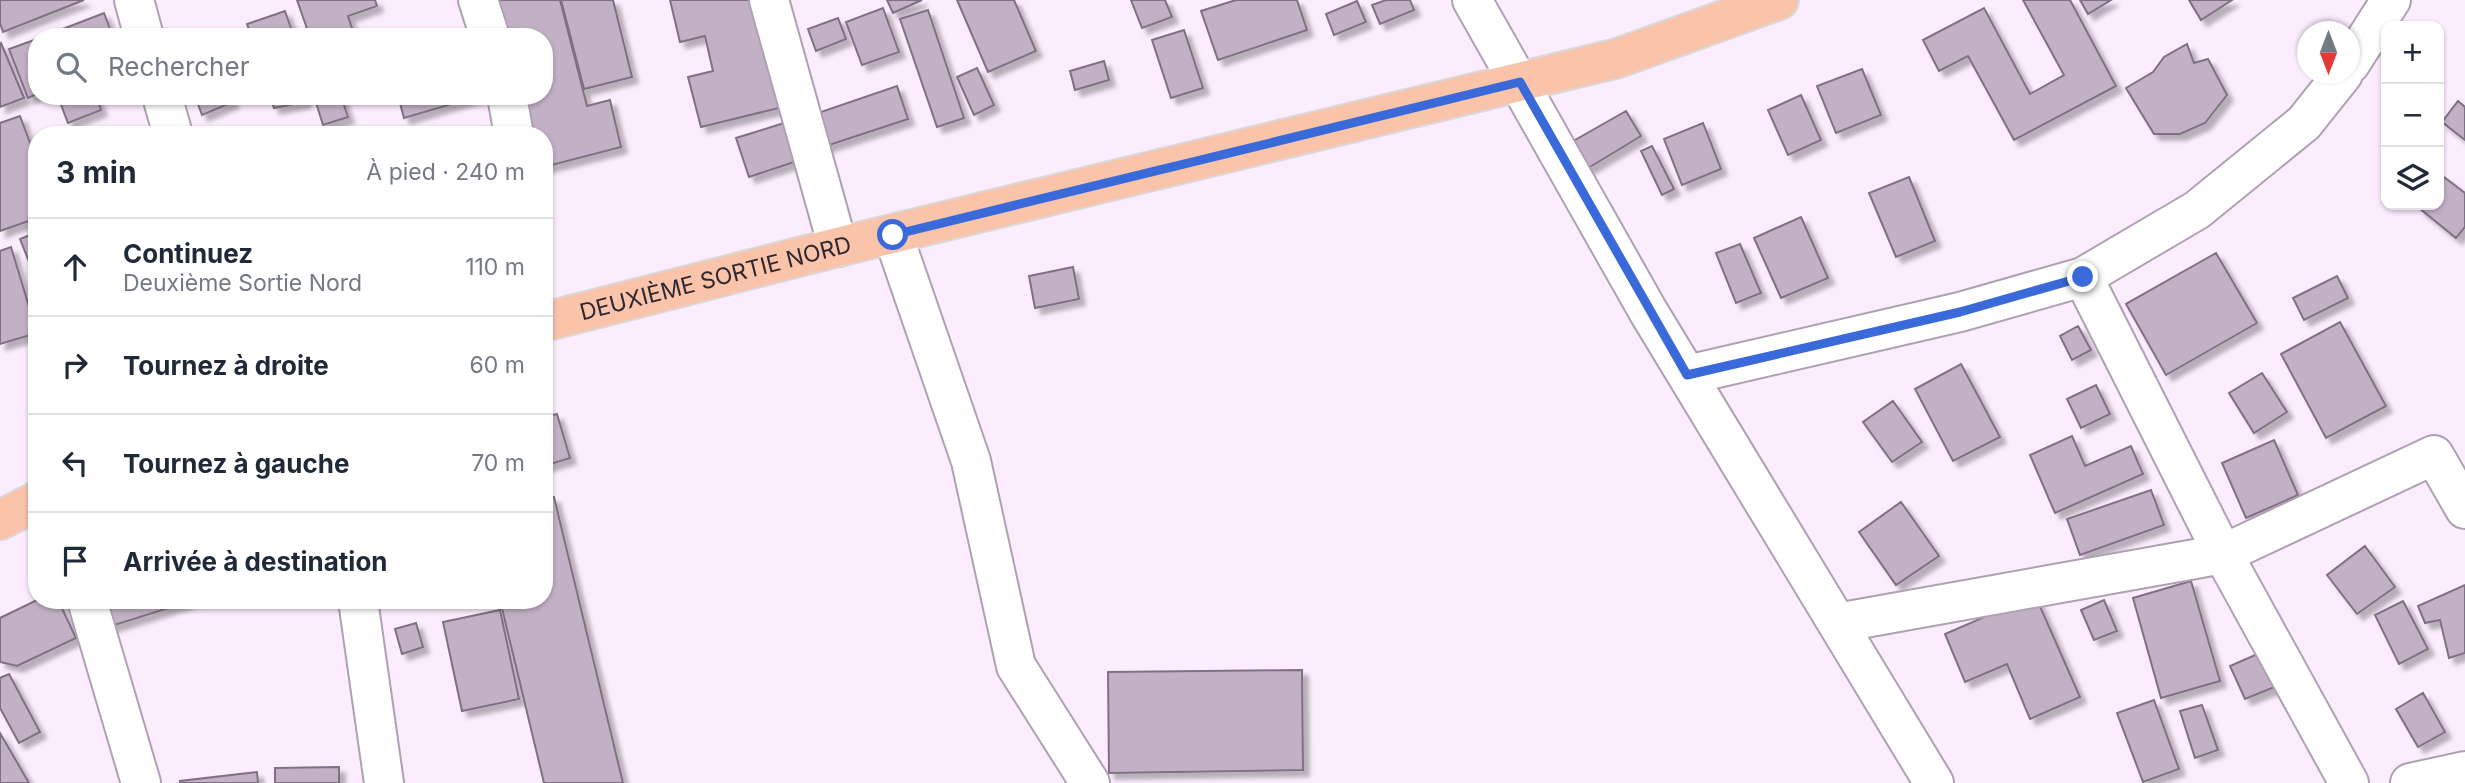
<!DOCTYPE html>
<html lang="fr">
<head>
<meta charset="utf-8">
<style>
  :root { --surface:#fff; --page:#f2f2f3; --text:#1f2937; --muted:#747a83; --line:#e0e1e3 }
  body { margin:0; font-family:Inter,sans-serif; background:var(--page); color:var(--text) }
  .controls { position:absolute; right:21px; top:21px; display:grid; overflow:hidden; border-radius:14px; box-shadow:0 2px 5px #0004 }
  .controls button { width:63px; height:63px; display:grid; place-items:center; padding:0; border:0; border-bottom:2px solid var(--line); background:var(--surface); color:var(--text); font:35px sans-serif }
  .compass { position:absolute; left:2297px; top:21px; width:63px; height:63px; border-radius:50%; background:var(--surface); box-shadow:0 2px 5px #0004; rotate:180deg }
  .stop { position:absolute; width:21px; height:21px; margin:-16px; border:5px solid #3a6ada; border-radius:50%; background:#fff }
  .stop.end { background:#3a6ada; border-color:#fff; box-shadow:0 2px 7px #0008 }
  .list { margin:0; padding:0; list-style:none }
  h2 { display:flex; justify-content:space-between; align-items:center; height:91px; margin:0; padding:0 28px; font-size:30px }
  h2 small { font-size:23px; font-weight:400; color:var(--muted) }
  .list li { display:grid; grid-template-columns:46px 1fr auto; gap:21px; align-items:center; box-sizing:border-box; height:98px; padding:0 28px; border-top:2px solid var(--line) }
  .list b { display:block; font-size:26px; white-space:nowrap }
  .list p { margin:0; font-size:23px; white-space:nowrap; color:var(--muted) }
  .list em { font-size:23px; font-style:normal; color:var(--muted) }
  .icon { flex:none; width:38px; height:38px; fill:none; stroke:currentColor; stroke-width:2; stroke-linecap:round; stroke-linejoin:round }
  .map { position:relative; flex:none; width:2465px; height:783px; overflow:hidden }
  .search { position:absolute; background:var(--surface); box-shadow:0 2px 5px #0004; left:28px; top:28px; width:525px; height:77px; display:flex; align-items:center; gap:18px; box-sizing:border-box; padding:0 24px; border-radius:28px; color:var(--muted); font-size:26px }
  .panel { position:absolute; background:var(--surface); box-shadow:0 2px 5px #0004; left:28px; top:126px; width:525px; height:483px; border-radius:28px }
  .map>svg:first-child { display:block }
  .building { fill:#c2b1c5; stroke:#807083; stroke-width:2; filter:url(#shadow) }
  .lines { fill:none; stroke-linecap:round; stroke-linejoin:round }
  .street-casing { stroke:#b0a0b3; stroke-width:42 }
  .primary-casing { stroke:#dad8da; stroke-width:42 }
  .street { stroke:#fff; stroke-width:38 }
  .primary { stroke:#fac4ab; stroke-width:38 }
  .route { stroke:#3a6ada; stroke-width:9 }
  .labels { text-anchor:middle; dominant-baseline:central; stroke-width:5; stroke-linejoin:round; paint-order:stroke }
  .street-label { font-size:23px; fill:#2f2830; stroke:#fbedfd }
</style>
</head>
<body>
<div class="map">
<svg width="2465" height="783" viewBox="0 0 2465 783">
  <defs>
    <filter id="shadow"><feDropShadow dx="6" dy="6" stdDeviation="2" flood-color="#0004"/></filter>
  </defs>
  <rect width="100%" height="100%" fill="#fbedfd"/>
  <!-- building -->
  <path class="building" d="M0 0H84L3 32 0 23Z
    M297 0H375L377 6 348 16 355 37H310Z
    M498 0H560L587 106 610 100 621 147 544 167V135H533L523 96H544V37H507Z
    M561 0H613L632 77 584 89Z
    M670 0H756L783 107 701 127 688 77 713 71 705 36 680 42Z
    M887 0H922L893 13Z
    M957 0H1014L1036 51 988 72Z
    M1131 0H1165L1172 17 1142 28Z
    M1236 0H1297L1307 30 1218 60 1201 11Z
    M1386 0H1410L1414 10 1380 24 1372 5Z
    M2023 0H2070L2116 86 2014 140 1968 56 1939 71 1923 40 1984 8 2030 94 2064 75Z
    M2080 0H2111L2088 14Z
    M2189 0H2232L2201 20Z
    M1357 1 1366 22 1334 35 1326 14Z
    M883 8 899 52 862 65 846 22Z
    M928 10 964 118 937 127 900 19Z
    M285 11 294 37H252L247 24Z
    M104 13 113 37H42Z
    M838 18 846 39 816 51 808 29Z
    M1184 30 1203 88 1171 98 1152 40Z
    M37 39V94L28 98 9 49Z
    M1 43 24 98 0 107V44Z
    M2187 44 2194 63 2208 59 2227 95 2205 123 2180 134H2154L2126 88 2153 72 2164 57Z
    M1104 61 1109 80 1075 90 1070 71Z
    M977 68 994 105 974 115 957 77Z
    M1862 69 1881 115 1836 133 1817 86Z
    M897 86 908 119 823 147 812 115Z
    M1801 95 1821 140 1788 155 1768 110Z
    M76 96H96L101 110 68 123 60 102Z
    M195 96H230L233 102 202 115Z
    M270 96H305V102L274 108Z
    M314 96H341L348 117 323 125Z
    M398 96H479L404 118Z
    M2458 101 2465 107V140L2442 122Z
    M1626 111 1641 136 1585 170 1568 144Z
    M20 116 37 162V218L0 231V123Z
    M784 123 797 161 749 177 736 138Z
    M1703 123 1721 169 1682 185 1664 139Z
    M1652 146 1674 189 1662 195 1641 151Z
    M1909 177 1935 241 1896 257 1869 193Z
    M2444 177 2465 193V227L2456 238 2419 208 2421 205H2439V183Z
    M1801 217 1828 278 1781 298 1754 238Z
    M37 232V261L30 264 20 239Z
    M1740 244 1761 293 1736 303 1716 253Z
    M11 247 37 333 0 344V251Z
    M2216 253 2257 323 2166 375 2126 304Z
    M1073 267 1079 299 1035 308 1029 276Z
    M2337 276 2348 298 2304 320 2293 298Z
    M2340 322 2386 406 2326 438 2281 354Z
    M2078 326 2091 350 2072 360 2060 336Z
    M1961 364 2000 437 1953 461 1915 389Z
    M2262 373 2287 412 2254 433 2229 393Z
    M2096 385 2110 414 2081 428 2067 399Z
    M1893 401 1922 442 1892 462 1863 422Z
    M557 414 570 458 544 466V417Z
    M2072 436 2085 466 2131 446 2143 474 2055 513 2030 455Z
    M2274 440 2298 495 2246 518 2222 463Z
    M2151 490 2164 525 2080 555 2067 519Z
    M554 497 623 783H544L500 600H544V499Z
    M1901 502 1939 556 1896 585 1859 532Z
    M2365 546 2395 587 2357 614 2327 575Z
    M2191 581 2220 681 2161 698 2133 598Z
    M2465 585V653L2449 658 2440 620 2425 623 2418 606Z
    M2035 595 2080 697 2030 719 2007 664 1965 682 1945 634Z
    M37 600H58L76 638 17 666 0 662V618Z
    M100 600H194L108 627Z
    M2104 600 2117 631 2094 640 2081 610Z
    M2403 601 2428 649 2399 664 2375 615Z
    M500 610 519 699 462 711 443 622Z
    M416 623 423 647 402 654 395 629Z
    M2262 652 2277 686 2245 699 2230 666Z
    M1302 670 1303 770 1109 773 1108 672Z
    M9 674 40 732 19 743 0 708V678Z
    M2423 693 2445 732 2418 747 2396 709Z
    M2154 700 2179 769 2143 782 2117 713Z
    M2202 705 2218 750 2195 758 2180 711Z
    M0 733 29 783H0Z
    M339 767V783H275V768Z
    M257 772 258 783H180V781Z"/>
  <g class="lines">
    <!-- street casing -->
    <g class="street-casing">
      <path id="street" d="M134 0 144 37
        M478 0 490 37
        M769 0 838 247
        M1472 0 1648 311 1934 783
        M2350 64 2391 0
        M162 96 173 135
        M507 96 514 135
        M893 235 971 461 1016 666 1090 783
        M2083 277 2223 554 2349 783
        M1687 375 1960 312 2083 277 2197 210 2304 123 2343 74
        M87 600 141 783
        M358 600 384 783
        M1837 623 2223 554 2434 455 2465 509
        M2410 783 2465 771"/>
    </g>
    <!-- primary casing -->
    <g class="primary-casing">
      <g id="primary">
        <path id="s1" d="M544 322 838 247 1618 58 1779 0"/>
        <path d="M0 520 37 501"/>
      </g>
    </g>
    <!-- street -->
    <use href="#street" class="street"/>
    <!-- primary -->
    <use href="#primary" class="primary"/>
  </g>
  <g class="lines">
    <!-- route -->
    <path class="route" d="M893 235 1520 82 1687 375 1960 312 2083 277"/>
  </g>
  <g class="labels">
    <!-- street labels -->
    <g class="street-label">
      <text stroke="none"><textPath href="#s1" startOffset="177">DEUXIÈME SORTIE NORD</textPath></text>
    </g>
  </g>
</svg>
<div class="controls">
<button>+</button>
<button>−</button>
<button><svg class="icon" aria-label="layers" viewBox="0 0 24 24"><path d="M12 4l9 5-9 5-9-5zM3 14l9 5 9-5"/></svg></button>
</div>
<svg class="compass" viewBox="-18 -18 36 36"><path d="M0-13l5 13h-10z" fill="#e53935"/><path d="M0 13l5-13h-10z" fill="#747a83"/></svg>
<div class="stop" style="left:893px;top:235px"></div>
<div class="stop end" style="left:2083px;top:277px"></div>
<div class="search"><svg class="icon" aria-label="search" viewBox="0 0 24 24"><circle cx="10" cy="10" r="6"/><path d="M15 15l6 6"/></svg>Rechercher</div>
<section class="panel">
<h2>3 min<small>À pied · 240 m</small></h2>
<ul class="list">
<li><svg class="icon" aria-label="ahead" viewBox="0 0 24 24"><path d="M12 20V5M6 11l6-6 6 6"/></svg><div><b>Continuez</b><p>Deuxième Sortie Nord</p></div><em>110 m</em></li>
<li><svg class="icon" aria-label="right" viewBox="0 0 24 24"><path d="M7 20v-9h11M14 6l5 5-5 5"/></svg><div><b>Tournez à droite</b></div><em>60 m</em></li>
<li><svg class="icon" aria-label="left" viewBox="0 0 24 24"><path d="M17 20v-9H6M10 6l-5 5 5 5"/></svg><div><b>Tournez à gauche</b></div><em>70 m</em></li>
<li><svg class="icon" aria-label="arrive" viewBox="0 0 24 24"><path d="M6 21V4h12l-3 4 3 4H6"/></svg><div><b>Arrivée à destination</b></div></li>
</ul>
</section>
</div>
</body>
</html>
